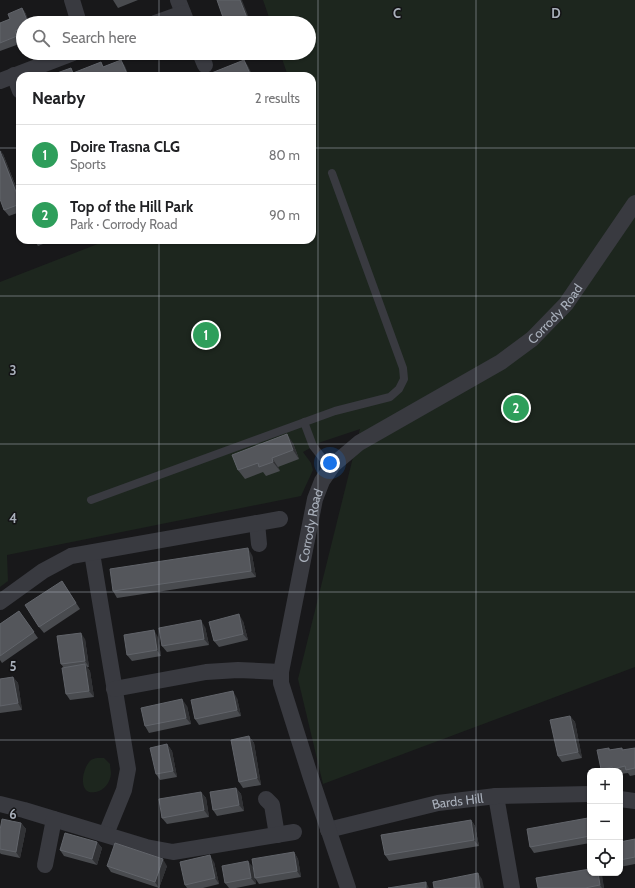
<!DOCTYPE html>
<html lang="en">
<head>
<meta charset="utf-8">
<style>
  :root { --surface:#fff; --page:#f2f2f2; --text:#202124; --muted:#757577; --line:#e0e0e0; --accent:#845e27 }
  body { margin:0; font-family:Cabin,sans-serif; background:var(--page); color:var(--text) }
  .controls { position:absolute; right:12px; bottom:12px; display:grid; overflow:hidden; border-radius:8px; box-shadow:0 1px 3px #0004 }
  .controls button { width:36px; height:36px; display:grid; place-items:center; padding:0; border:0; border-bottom:1px solid var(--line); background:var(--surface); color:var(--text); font:20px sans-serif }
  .you { position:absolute; left:330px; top:463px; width:14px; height:14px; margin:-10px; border:3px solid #fff; border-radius:50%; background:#1a73e8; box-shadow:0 0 0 6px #1a73e833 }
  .badge { display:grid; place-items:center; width:26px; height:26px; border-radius:50%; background:var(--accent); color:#fff; font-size:13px; font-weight:700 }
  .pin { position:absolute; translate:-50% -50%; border:2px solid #fff; box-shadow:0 1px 4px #0006 }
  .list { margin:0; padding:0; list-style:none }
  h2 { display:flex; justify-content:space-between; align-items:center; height:52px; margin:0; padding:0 16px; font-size:17px }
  h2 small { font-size:13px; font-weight:400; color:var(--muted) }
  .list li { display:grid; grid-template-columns:26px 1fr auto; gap:12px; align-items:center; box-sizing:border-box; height:60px; padding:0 16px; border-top:1px solid var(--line) }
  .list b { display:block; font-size:15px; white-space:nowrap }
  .list p { margin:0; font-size:13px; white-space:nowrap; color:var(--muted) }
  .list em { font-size:13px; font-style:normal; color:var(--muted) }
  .icon { flex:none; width:22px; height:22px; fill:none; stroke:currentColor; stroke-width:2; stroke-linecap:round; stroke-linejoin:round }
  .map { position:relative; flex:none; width:635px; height:888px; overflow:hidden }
  .search { position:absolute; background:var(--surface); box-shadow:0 1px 3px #0004; left:16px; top:16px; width:300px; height:44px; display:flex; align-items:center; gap:10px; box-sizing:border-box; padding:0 14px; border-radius:22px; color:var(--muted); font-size:15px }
  .panel { position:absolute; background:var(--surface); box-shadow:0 1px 3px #0004; left:16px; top:72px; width:300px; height:172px; border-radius:12px }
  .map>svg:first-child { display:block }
  .green { fill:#1d261e }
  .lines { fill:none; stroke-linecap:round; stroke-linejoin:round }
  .lane { stroke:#393a40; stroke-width:8 }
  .street { stroke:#393a40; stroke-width:16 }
  .wall { fill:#494b4f }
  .shaded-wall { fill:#313235 }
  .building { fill:#54565b; stroke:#61646a }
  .grid { fill:none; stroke:#a9b0bb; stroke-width:1; stroke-opacity:0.55 }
  .labels { text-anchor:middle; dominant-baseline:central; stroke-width:3; stroke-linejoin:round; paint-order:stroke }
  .street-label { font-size:13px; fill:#a9b0bb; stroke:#131315 }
  .grid-label { font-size:13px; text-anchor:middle; font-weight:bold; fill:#a9b0bb; stroke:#131315; stroke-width:3; stroke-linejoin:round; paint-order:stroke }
</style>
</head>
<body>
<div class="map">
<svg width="635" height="888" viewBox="0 0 635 888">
  <rect width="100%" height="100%" fill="#18181a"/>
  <!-- green -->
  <path class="green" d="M263 0H635V667L323 784 298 679 360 429 321 442 303 452 311 463 313 470 301 496 7 555 8 581 0 587V282L108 240H312V162L315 160 312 152V76H288L280 53H309V23H271Z
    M97 758H104L110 764C110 767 111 771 111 774 110 782 105 790 96 792 93 792 90 793 87 791 79 785 84 766 91 760 93 759 95 758 97 758Z"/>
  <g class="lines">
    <!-- lane -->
    <path class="lane" d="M304 422 313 446 331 469
      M91 500 335 411 390 397 399 389 404 379 403 368 332 173"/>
    <!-- street -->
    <g class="street">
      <path d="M72 0 79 23"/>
      <path d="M178 0 187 23"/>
      <path d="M155 23 183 13"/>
      <path d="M200 53 205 65"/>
      <path d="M14 75 20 91"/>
      <path d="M0 81 73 53"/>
      <path d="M257 523 259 544"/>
      <path d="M92 553 128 769 124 790 106 834"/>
      <path d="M0 602 43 571 71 556 280 519"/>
      <path d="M114 689 206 672 238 670 281 672"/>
      <path d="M496 796 512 888"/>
      <path d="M266 799 272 805 277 835"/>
      <path d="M620 799 635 801"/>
      <path d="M0 804 24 810 146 847 173 852 294 832"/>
      <path id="s1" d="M328 830 438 803 496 796 590 794"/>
      <path d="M45 865 54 819"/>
      <path id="s2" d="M348 888 311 778 281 683V672L315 499 322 481 333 465 359 443 501 362 532 339 566 304 635 203"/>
    </g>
  </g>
  <!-- wall -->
  <path class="wall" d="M113 0H138L118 8Z
    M22 8 26 14 23 23V36L20 37 22 43 0 51V23L10 19Z
    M3 154 20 197V212L9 216 4 210Z
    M34 240H53L38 246Z
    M293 443 299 459 278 467 280 471 266 476 263 472 245 479 238 470Z
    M252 555 256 577 117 598 113 591Z
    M62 581 80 609 44 633 39 627Z
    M19 611 38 638 2 663 0 660V624Z
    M243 621 248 640 219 647 214 641Z
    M205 627 209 645 167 652 162 646Z
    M158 637 161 656 132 661 127 655Z
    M85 639 89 667H87L90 671 94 697 70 700 66 694 64 668 61 664Z
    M13 677 18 683 22 710 0 713V679Z
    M237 698 241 716 199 725 195 719Z
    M187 706 191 724 149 733 145 726Z
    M570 716 575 722 582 758 562 762 558 756Z
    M249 736 254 743 261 785 243 788 239 782Z
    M167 744 172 751 177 777 160 780 156 774Z
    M609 748 610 750 622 748 623 750 635 748V775L630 776 628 773 620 774V771H602L601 769Z
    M236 788 241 794 244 811 217 816 213 810Z
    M201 792 206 798 209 817 167 824 162 818Z
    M588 818 590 821V843L534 853 530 847Z
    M471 820 475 826 479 846 389 861 385 855Z
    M21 823 26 829 20 858 1 854 0 853V830Z
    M635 839V864L620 867V842Z
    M97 842 102 848 97 865 64 856 60 850Z
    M294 852 298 859 301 877 259 884 255 878Z
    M214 862 219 884 203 888H187L185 885Z
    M107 866H167L159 888 111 872Z
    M253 867 256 884 236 888H229L225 883Z
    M590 873H601L604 888H538Z"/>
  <!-- shaded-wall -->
  <path class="shaded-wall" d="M240 0H242L251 23H249Z
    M22 8 26 14 30 23H28Z
    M15 31 20 37 22 43 17 36Z
    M121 60 125 66 129 76H128Z
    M244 60 248 66 253 76H251Z
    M0 149 3 154 20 197V202Z
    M287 434 293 443 299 459 293 450Z
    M272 458 278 467 280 471 273 462Z
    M248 548 252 555 256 577 251 571Z
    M239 614 243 621 248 640 243 634Z
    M201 620 205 627 209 645 204 639Z
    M154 630 158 637 161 656 157 650Z
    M81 633 85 639 89 667 85 661Z
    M85 664 90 671 94 697 89 691Z
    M13 677 18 683 22 710 18 703Z
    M233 691 237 698 241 716 237 710Z
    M182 699 187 706 191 724 186 718Z
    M570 716 575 722 582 758 578 752Z
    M249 736 254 743 261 785 257 778Z
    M167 744 172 751 177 777 173 771Z
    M236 788 241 794 244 811 239 805Z
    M201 792 206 798 209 817 204 810Z
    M471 820 475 826 479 846 474 840Z
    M21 823 26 829 20 858 16 852Z
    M97 842 102 848 97 865 92 859Z
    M294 852 298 859 301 877 297 871Z
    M210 855 214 862 219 884 215 878Z
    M163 859 167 866 159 888 155 882Z
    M248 861 253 867 256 884 251 878Z
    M478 873 482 879 484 888H480Z
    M598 873H601L602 874 604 888H602L600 885Z
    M426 882 429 888H426Z"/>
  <!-- building -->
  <path class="building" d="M217 0H240L249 23H225Z
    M22 8 28 23H23V28L15 31 17 36 0 43V23L10 19 8 14Z
    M121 60 128 76H58L57 73 71 68 73 73 101 62 103 67Z
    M244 60 251 76H204Z
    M0 151 20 202V204L4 210 0 199Z
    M287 434 293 450 272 458 273 462 259 467 258 463 238 470 232 455Z
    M248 548 251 571 113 591 110 569Z
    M62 581 76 603 39 627 25 605Z
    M19 611 34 632 0 656V624Z
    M239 614 243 634 214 641 209 622Z
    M201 620 204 639 162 646 159 628Z
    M154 630 157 650 127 655 124 635Z
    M81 633 85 661 61 664 57 636Z
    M85 664 89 691 66 694 62 668Z
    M13 677 18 703 0 706V679Z
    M233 691 237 710 195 719 191 700Z
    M182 699 186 718 145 726 141 708Z
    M570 716 578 752 558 756 550 720Z
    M249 736 257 778 239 782 231 740Z
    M167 744 173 771 156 774 150 748Z
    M609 748V750L622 748V750L635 748V768L626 770 625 766 613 769 612 767 601 769 597 750Z
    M236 788 239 805 213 810 210 792Z
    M201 792 204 810 162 818 159 799Z
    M588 818 590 828V836L530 847 527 829Z
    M2 819 21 823 16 852 0 849V830Z
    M471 820 474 840 385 855 381 835Z
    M65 833 97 842 92 859 60 850Z
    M635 839V857L620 860V842Z
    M115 843 163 859 155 882 107 866Z
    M294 852 297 871 255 878 252 859Z
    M210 855 215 878 185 885 180 862Z
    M248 861 251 878 225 883 222 866Z
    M590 869V873H598L600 885 585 888H538L536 878Z
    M478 873 480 888H434L433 882Z
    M426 882V888H388Z"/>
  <!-- grid -->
  <path class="grid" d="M159 0V23M318 0V888M476 0V888M159 53V76M0 148H20M312 148H635M159 240V888M0 296H635M0 444H635M0 592H635M0 740H635"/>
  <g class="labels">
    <!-- street labels -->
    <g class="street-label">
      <text stroke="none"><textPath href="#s2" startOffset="712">Corrody Road</textPath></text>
      <text stroke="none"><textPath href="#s2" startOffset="376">Corrody Road</textPath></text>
      <text stroke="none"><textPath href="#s1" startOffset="133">Bards Hill</textPath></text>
    </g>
  </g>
  <g class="grid-label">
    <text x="397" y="18">C</text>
    <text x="556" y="18">D</text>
    <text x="13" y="375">3</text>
    <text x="13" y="523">4</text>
    <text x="13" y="671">5</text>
    <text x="13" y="819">6</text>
  </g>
</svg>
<div class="controls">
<button>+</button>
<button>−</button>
<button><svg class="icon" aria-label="locate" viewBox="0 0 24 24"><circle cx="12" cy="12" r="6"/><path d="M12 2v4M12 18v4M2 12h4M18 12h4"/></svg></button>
</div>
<div class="you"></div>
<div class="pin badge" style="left:206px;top:335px;background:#2e9e5b">1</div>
<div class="pin badge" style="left:516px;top:408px;background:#2e9e5b">2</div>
<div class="search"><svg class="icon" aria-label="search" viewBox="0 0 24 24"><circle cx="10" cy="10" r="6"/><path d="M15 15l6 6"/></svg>Search here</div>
<section class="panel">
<h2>Nearby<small>2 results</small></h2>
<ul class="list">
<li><span class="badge" style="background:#2e9e5b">1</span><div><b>Doire Trasna CLG</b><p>Sports</p></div><em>80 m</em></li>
<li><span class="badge" style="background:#2e9e5b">2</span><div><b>Top of the Hill Park</b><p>Park · Corrody Road</p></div><em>90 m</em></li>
</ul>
</section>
</div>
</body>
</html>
